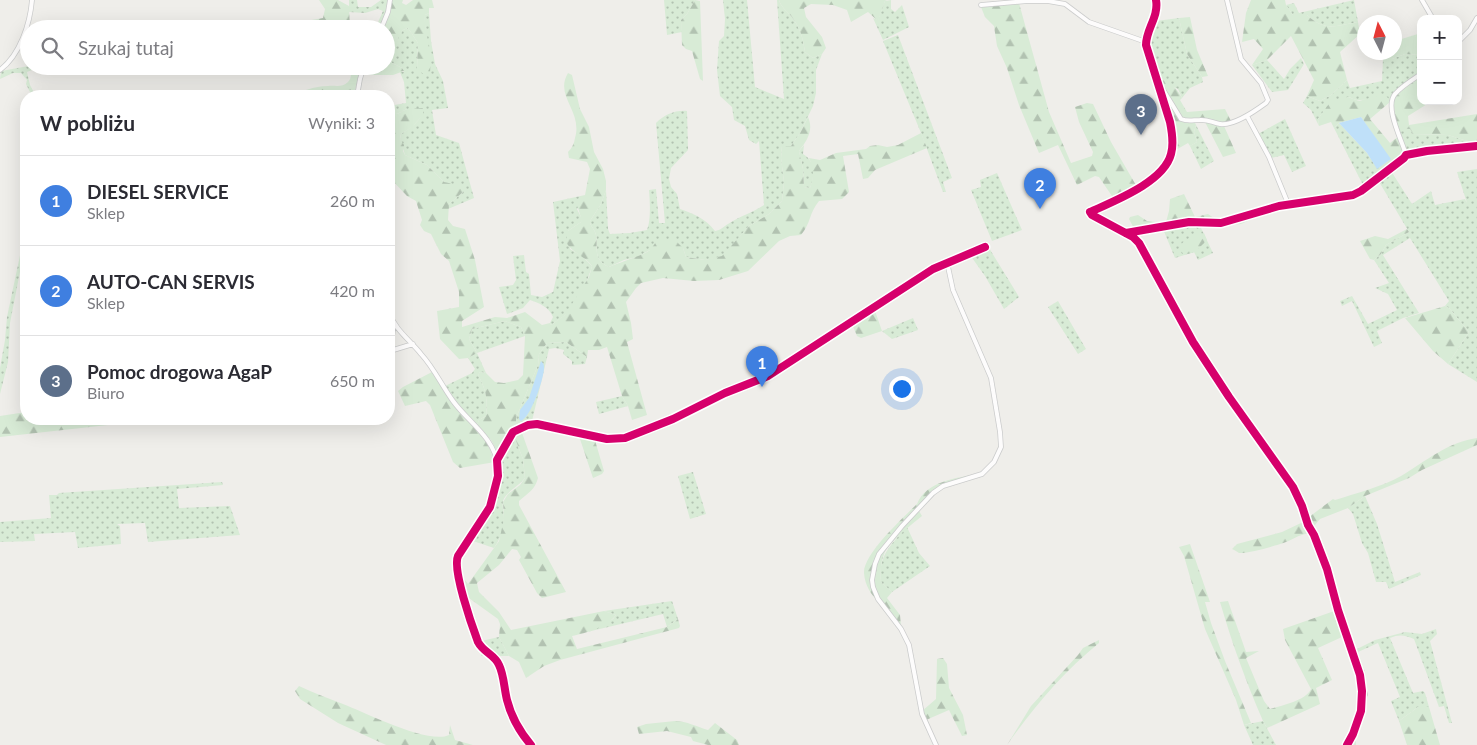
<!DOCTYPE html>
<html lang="pl">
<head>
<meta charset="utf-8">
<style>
  :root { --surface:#fff; --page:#f7f7f7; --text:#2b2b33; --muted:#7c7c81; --line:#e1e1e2; --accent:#ea580c }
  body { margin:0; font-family:Lato,sans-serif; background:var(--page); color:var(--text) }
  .controls { position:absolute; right:15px; top:15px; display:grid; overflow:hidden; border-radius:10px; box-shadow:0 5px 20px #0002 }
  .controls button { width:45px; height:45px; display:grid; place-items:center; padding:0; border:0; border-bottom:1px solid var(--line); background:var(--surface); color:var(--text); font:25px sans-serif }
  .compass { position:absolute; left:1357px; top:15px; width:45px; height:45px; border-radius:50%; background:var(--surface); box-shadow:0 5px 20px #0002; rotate:354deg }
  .you { position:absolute; left:901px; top:388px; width:18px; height:18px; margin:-12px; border:4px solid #fff; border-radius:50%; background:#1a73e8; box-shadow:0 0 0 8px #1a73e833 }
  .badge { display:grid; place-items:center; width:32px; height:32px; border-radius:50%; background:var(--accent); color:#fff; font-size:16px; font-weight:700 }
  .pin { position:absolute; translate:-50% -41px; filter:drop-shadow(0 1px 2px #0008) }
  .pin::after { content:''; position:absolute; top:26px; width:18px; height:15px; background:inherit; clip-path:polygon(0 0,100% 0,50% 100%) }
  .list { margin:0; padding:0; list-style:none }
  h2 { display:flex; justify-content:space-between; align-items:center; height:65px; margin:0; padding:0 20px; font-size:21px }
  h2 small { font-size:16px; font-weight:400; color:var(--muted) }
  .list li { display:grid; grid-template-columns:32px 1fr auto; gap:15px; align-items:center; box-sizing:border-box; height:90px; padding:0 20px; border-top:1px solid var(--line) }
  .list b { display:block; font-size:19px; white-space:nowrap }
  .list p { margin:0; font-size:16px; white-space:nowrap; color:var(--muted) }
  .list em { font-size:16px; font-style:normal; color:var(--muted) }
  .icon { flex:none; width:28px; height:28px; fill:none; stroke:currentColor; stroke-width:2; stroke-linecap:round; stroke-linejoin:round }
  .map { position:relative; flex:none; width:1477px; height:745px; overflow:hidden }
  .search { position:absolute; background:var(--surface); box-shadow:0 5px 20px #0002; left:20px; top:20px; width:375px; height:55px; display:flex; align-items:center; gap:12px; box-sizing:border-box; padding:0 18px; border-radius:28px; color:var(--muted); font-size:19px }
  .panel { position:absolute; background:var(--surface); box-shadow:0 5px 20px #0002; left:20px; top:90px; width:375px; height:335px; border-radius:20px }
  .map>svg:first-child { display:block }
  .grass { fill:url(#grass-dots) }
  .forest { fill:url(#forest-firs) }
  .water { fill:#bfe0f9 }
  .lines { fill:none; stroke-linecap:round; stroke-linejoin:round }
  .minor-casing { stroke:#cbcccc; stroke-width:5.5 }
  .minor { stroke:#fdfcfc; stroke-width:4 }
  .cycleway-casing { stroke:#fff; stroke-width:11 }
  .cycleway { stroke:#d6006c; stroke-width:8 }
</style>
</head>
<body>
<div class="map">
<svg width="1477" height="745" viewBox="0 0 1477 745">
  <defs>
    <pattern id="grass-dots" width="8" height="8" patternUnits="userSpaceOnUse" patternTransform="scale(1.25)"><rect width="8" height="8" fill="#d8ebd6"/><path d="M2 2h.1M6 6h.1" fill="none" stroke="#b2c2b1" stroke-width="1.8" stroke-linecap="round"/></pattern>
    <pattern id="forest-firs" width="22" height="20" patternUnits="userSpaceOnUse" patternTransform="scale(1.25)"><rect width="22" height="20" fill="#d8ebd6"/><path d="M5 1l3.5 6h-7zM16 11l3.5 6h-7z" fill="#b2c2b1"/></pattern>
  </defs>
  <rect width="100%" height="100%" fill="#efeeea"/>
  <!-- grass -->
  <path class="grass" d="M349 0H357L358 7H371L381 0H388L386 15 379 29H375L383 11 378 9 365 13 349 12Z
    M664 0H695L687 14 681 20 682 32 667 35Z
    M723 0H747L755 87 784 99 777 0H779C781 7 786 10 791 16 800 27 803 38 805 52L813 58 822 54 816 70V93L813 106 800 133 791 146H782L781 158 784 182 782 201 769 214 749 226 722 257 705 260 686 257 683 248 650 250 637 257 624 260 609 267C590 259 600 243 595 232 593 227 590 226 590 221L601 204 606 190 608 229 610 234 630 233 647 230C651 221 650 201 649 190L656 189 659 223H665L656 123C664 115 675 110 687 111L688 150 671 168 669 179 671 187 677 194 680 209C694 214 705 218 715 231 721 230 723 227 728 224 740 216 752 213 764 205L759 141 756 144 749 140 745 126 734 120 732 107 720 96 717 70 719 41 724 36 725 19Z
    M891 0V9L895 12 902 5 909 27 883 40 873 18 878 20 885 1Z
    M1354 0 1358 22C1334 26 1326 32 1307 15H1293L1286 5 1294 3 1299 13Z
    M429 13 431 41 435 64 443 81 448 108 432 110 436 135 459 143 474 198 448 209 449 204 463 192 444 182 427 165 405 155 400 139 401 134C410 128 422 121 423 109H407L397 114C393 112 389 110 389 106L406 103 404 82 400 72H404L402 68 392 63 390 53 386 52V35L389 33 398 37 403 30 408 28 418 43 417 69 431 56C427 42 424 29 425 15Z
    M1179 18 1187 54 1202 77 1203 82 1190 88 1182 98 1178 89 1157 79 1148 43 1156 21Z
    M898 35 952 178 943 182 946 192H943L921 133 883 41Z
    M1405 54 1421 55V73L1396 93 1390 100C1380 96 1370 100 1360 100 1356 101 1352 98 1348 97L1324 111 1318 119 1319 126 1311 110 1303 103 1307 96 1320 101 1331 95 1347 80 1350 88 1382 81 1383 59H1392Z
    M1301 58 1304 64 1288 90 1272 92 1252 65 1267 60 1284 79 1290 69Z
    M29 66 32 70 27 72 30 85 36 96H32L26 84 27 80 21 73H13L0 79 1 71Z
    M1285 119 1306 166 1292 172 1284 155 1271 158 1258 134Z
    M1396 122 1410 129 1413 134 1448 135 1464 140 1477 143V145L1407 153Z
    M1339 123 1367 153 1377 168 1391 159 1393 164 1364 187 1334 128Z
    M1196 125 1214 161 1201 169 1190 146 1197 142 1194 132Z
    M804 145 803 154C816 162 815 175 810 188L804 187 803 169 799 151Z
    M1477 169V382L1448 364 1469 332 1449 308 1445 306 1449 301 1410 238 1383 255 1419 313 1403 318 1377 331 1382 343 1374 347 1352 301 1342 306 1340 301 1352 296 1368 324 1397 310 1388 294 1375 288 1389 283 1374 260 1381 254 1386 245 1409 232 1378 180 1391 171 1412 204 1431 191 1435 205 1465 199 1467 203 1457 172Z
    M997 173 1022 230 992 241 971 190 981 187 980 180Z
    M585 195 577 209 582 219 581 222 568 231 570 249 582 256 592 266C588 281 576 306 564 316 560 319 555 322 551 325L550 323 553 317C549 307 539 303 530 300L523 308 507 314 499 287 513 285 516 280 513 256 524 255 526 272 529 274 531 295 542 297 553 292 560 261 553 202Z
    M1189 223 1201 228 1213 253 1198 260 1194 252 1175 258 1163 229 1172 225Z
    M26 227V241L10 323 8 362 0 394V368L5 340 7 317Z
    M989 248 1019 297 1004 309 985 276 970 255Z
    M1058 301 1086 349 1078 354 1048 307Z
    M913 318 918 330 892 339 882 331Z
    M505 321 521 327 525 336 477 353 486 373 480 372 478 375C486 389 488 400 486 416L479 420 477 425 459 406 445 386 472 373 475 369 468 358 477 353 469 339 472 329Z
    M566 342 587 357 585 364 572 365V361L563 354 564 350 555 348 549 349 532 421 516 427V418L538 365 539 354 547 343Z
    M622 396 628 406 599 414 596 402Z
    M516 433V441L523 459 525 478C519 486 506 492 503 501 502 506 504 513 504 518 504 528 500 540 494 548L470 540 489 512 494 502 500 480V462L513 435Z
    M693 472 706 514 690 519 678 476Z
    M222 482 223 485 177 489 179 508 230 506 240 535 148 542 145 523 117 524 120 526 121 544 78 548 75 532 34 534 35 541 0 542V522L51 518 49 495H57L59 493Z
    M1365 496 1377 524 1395 582 1420 572 1421 575 1389 589 1386 582H1376L1368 553 1362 543 1353 514 1348 508Z
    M907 527 919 553 930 566 892 592 881 582C878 555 890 546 907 527Z
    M672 601 678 619 667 627 663 614 587 632 613 619 616 615 604 611Z
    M1436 629 1437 634 1430 641 1452 723H1449L1444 706 1439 707 1414 639C1405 635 1399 634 1390 638L1413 693 1423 691 1425 693 1429 707H1418L1399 721 1391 701 1400 697 1378 643 1358 652 1355 650 1375 640 1405 632 1422 634Z
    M499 637 509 656H481V641Z
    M1263 721 1276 745H1253L1244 725Z"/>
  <!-- forest -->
  <path class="forest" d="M319 0H338L349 6 350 29H295L293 25 295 23 323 18 325 9Z
    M392 0H403L402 3 406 5 413 0H432L434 8H429V13L425 15C424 30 429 41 431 55 431 61 430 69 430 75L426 76 417 69 418 43 408 28 403 30 396 42 390 41 392 35 389 33 386 35V29H383L390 11Z
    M695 0 700 1 703 81 700 79 692 51 686 49 682 45 681 20 687 14Z
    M779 0H887L885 1 878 21 868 12 851 22 847 10 833 5 811 4 804 8 806 17 822 37 826 48 822 54 813 58 805 52C803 38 800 27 791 16 786 10 781 7 779 0Z
    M1251 0H1285L1286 5 1293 15H1307C1326 32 1334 26 1358 22L1360 34 1340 52 1347 80 1331 95 1320 101 1307 96 1314 80 1291 36 1267 60 1252 65 1263 49 1254 39 1242 42 1246 13Z
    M1019 3 1049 112 1071 163 1092 156 1093 152 1079 122 1075 107 1087 103 1093 104 1111 142 1137 187 1114 199 1099 177 1095 176 1077 185 1058 145 1039 153 1019 105 1007 68 997 46 994 26 985 17 981 7Z
    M1190 17 1197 50 1208 76 1202 77 1187 54 1179 18Z
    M1421 33V55L1405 54 1392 59H1383V53L1394 52 1395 41Z
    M386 52 390 53 392 63 402 68 404 71 393 75H366L365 71 366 66H386Z
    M347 66H362L354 94 336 91 324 94V96H288C301 92 314 86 328 86 335 85 342 88 348 82 352 78 351 73 350 67Z
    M568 73 572 75 580 109 589 127 594 152 603 169 606 181V190L601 204 590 221C590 226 593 227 595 232 600 243 590 259 609 267 620 262 642 256 650 250 653 247 655 243 657 240L676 241 683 248 686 257 705 260 722 256 749 226 769 214 782 201 784 182 781 158 782 146H791L800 133 808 117C814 130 807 141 799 151L803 169 804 187 810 188C814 176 814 169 809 158L820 160 836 153 866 149 870 146 878 145 887 147 898 145 921 133 927 148 875 170 868 178 863 179 858 154 843 156 849 192 842 199 819 201C809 213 811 223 801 235L790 236 779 241 748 271 719 280 694 281 663 278 641 283 636 288 626 302 631 323 633 339 627 342 647 415 632 420 628 406 622 396 607 347 599 350H588L587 357 566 342 547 343 539 354 538 365 516 418V427L509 435 499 455 491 440 477 425 479 420 486 416C488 400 486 389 478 375L480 372 486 373 495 382 504 383 518 380 523 375 525 336 521 327 505 321 472 329 469 339 477 353 468 358 459 359 440 339 437 311 459 307V292L449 261 441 254 431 234 424 231 420 225 422 220 416 201 407 196 389 177V107L391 110 397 114 407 109 423 108V115L412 127 401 134 400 139 404 145 403 151 405 155 427 165 444 182 458 185 463 192 449 204 448 220 453 226 465 229 475 260 484 307 462 321V327L495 317 507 318 525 312 542 325 550 323 551 325 565 315 589 277 592 266C585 256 572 253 566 242L568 231 581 222C582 217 577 207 576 201L585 195 590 169 587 162 569 158 568 152C572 148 574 144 575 138 583 111 554 96 568 73Z
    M1421 76V101H1432L1408 116 1409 125 1477 114V143L1464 140 1448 135 1413 134 1410 129 1400 128 1396 122 1393 100 1396 95Z
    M1157 79C1169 80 1177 88 1182 98L1180 100 1187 112 1225 109 1231 121 1222 123 1194 120 1196 125 1194 132 1197 142 1190 146 1188 143 1174 151V138Z
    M1384 94 1390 100V102L1370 119 1390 143 1399 136 1405 155 1393 164 1361 117 1339 123 1334 128 1331 122 1319 126 1318 119 1331 101 1348 97 1359 101Z
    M1205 122 1224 126 1236 153 1223 157Z
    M1184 194 1195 217 1208 214 1218 221 1251 212 1252 218 1250 220 1241 224 1199 228 1189 223 1172 225 1163 229 1137 234 1129 219 1130 217 1138 215 1147 221 1164 223 1166 222 1169 211 1170 199Z
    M1407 229 1409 232 1386 245 1381 254 1374 260 1370 259 1360 241 1375 236 1388 239Z
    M1204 233 1207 240 1195 252 1184 255 1179 248C1182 240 1195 235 1204 233Z
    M1445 306 1449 308 1469 332 1448 364 1433 351 1405 318Z
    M874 308 882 331 861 338 857 336 852 324Z
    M432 372 455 407 477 428 486 440 495 462 460 468 453 462 430 405 426 401 405 406 398 391 403 387Z
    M26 412V419H116L117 424 0 437V416Z
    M521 430 538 478C535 490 528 493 519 501V505L566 592 542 598 537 593 519 560 521 557 517 550 512 549 499 565 477 583 479 592 499 612 511 630 604 611 616 615C607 627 586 633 572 636L577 649 667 627 678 619 680 626 679 628 560 660 544 666 526 678 519 662 509 656 499 637 500 624 498 619 466 596 459 572 468 584 499 541 504 519 503 502 508 494 520 485 525 478 523 459 516 441V433Z
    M578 433 594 437 604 471 602 474 593 478Z
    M1477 438V445L1422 470 1409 478 1365 496 1348 508 1320 519 1315 525 1316 534C1305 531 1296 538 1286 542 1278 545 1248 554 1239 553 1237 552 1235 550 1232 549L1237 544 1282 532 1301 523 1333 499 1335 500C1357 493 1381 487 1401 476 1426 461 1448 442 1477 438Z
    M977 474 940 485 901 525 884 544 878 554 871 575 872 588 879 603C871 594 865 586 864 573 863 554 904 517 917 504 926 481 957 478 977 474Z
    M919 511 922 516C911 525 889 542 884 554 881 561 880 574 881 582L892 592 887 598 900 615 901 626C892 615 880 603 876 590 865 559 899 530 919 511Z
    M1190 544 1210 602H1205L1211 623 1225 661 1251 723 1244 725 1236 700 1205 629 1184 556 1179 547Z
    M1228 601 1246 652 1259 651 1246 658 1264 701 1270 709C1283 705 1305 701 1311 689L1285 640 1283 629 1340 609 1352 647 1358 652 1366 675 1364 680 1368 694 1363 721 1356 737V745H1344C1356 730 1363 705 1359 686 1355 670 1348 653 1342 637L1318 648 1332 680 1316 688 1320 704 1267 728 1263 721C1246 682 1232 643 1220 602Z
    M1099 640V643C1063 672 1034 707 1007 745L1031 706 1078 655 1083 648Z
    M943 658 947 664 949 688 963 715 967 735 962 736 949 710 926 720 922 711 936 699 937 659Z
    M299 686C314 693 328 698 343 704 364 712 429 745 449 735L450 725 455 740 473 745H386L338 723 300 699 295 691Z
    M1423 706 1429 707 1440 745H1407L1399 721 1418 707Z
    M675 721C687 721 697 727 708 730L715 723 737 740 739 745H708L693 741 691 737 667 731 639 734 637 727 646 724Z"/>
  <!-- water -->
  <path class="water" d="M1361 117 1391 159 1377 169 1367 153 1339 123Z
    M541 361C543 363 544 364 544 368 544 378 531 417 521 421L519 419 520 410 529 398Z"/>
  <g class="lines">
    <!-- minor casing -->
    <g class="minor-casing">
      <path id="minor" d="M1156 0C1159 17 1146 29 1146 45L1170 122C1172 132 1174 144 1171 154 1164 182 1114 201 1090 212L1092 215 1133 237 1139 243 1193 342 1229 397 1293 487 1302 506 1308 525 1314 535 1327 569 1338 610 1360 675 1362 691 1361 711 1353 734 1347 745
        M1422 0 1433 19
        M981 5 1027 1H1048L1065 4 1089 22 1146 42
        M381 29 388 12 390 0
        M1458 42 1470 30 1477 18
        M0 70C20 55 30 24 32 0
        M1159 83 1181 119C1188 122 1193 120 1200 120 1207 119 1213 123 1220 124 1234 126 1255 111 1266 103L1268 100 1261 83 1241 59 1227 0
        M357 96 360 79 364 66
        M1247 116 1269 157 1289 206 1353 195 1361 191 1404 158 1406 155 1427 151 1477 146
        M1406 155C1402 140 1384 107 1395 94 1402 86 1412 80 1421 74
        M389 312C395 330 410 340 421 354 434 368 442 386 453 401 469 423 494 437 498 466 502 497 480 521 464 545 460 552 455 557 456 565L478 642C483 652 495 655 499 665 504 675 504 688 507 700 511 716 520 732 531 745
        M394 323 390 351 413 344
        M497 460C513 444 508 420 541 424L607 439 625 438 673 419 725 393 768 376 933 269 985 247
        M936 745 922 714 909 645 901 629 878 599 873 587 872 580 875 564 879 554 902 526 933 493 943 486 982 474 994 462 1001 447 1000 432 991 378 953 290 947 262"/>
    </g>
    <!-- minor -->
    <use href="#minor" class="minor"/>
    <!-- cycleway casing -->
    <g class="cycleway-casing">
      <path id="cycleway" d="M1156 0C1159 17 1146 29 1146 45L1170 122C1172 132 1174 144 1171 154 1164 182 1114 201 1090 212L1092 215 1133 237 1139 243 1193 342 1229 397 1293 487 1302 506 1308 525 1314 535 1327 569 1338 610 1360 675 1362 691 1361 711 1353 734 1347 745
        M1126 233 1189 222 1221 223 1279 206 1353 195 1361 191 1404 158 1406 155 1427 151 1477 146
        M531 745C520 732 511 716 507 700 504 688 504 675 499 665 495 655 483 652 478 642 472 626 452 569 458 556L490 507 498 476 497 460 513 432 528 425 537 424 607 439 625 438 673 419 725 393 768 376 933 269 985 247"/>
    </g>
    <!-- cycleway -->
    <use href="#cycleway" class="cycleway"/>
  </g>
</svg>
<div class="controls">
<button>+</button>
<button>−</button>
</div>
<svg class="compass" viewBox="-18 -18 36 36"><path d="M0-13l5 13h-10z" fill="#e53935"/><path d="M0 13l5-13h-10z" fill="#7c7c81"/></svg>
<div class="you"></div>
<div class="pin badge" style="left:762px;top:387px;background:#3f7fe0">1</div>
<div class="pin badge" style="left:1040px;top:209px;background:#3f7fe0">2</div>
<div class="pin badge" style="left:1141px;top:135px;background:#5c6f8a">3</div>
<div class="search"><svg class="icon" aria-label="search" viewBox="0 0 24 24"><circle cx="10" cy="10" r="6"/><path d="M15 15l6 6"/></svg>Szukaj tutaj</div>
<section class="panel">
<h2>W pobliżu<small>Wyniki: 3</small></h2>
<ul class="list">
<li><span class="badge" style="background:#3f7fe0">1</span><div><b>DIESEL SERVICE</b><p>Sklep</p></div><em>260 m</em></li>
<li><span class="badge" style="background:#3f7fe0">2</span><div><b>AUTO-CAN SERVIS</b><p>Sklep</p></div><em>420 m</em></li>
<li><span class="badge" style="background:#5c6f8a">3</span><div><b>Pomoc drogowa AgaP</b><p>Biuro</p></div><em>650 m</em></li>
</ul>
</section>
</div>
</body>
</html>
